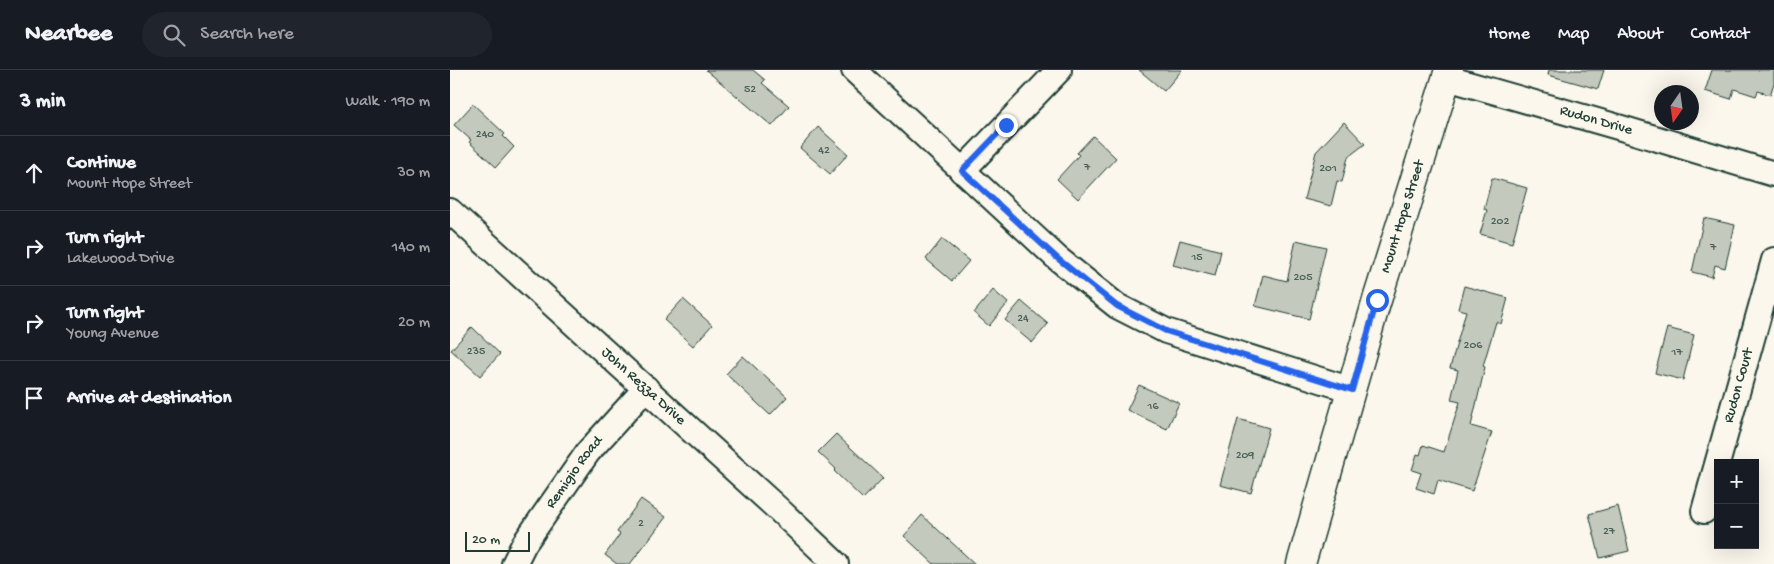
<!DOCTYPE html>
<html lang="en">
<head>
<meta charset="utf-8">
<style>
  :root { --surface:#171b24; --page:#20242c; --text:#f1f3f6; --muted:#9ea1a6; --line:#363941 }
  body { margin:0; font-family:"Gochi Hand",sans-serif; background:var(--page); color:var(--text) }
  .controls { position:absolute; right:15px; bottom:15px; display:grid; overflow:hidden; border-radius:0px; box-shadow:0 5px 20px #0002 }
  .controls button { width:45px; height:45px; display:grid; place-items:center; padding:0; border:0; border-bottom:1px solid var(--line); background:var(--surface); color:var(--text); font:25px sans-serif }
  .compass { position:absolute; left:1204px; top:15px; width:45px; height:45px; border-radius:50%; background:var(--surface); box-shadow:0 5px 20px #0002; rotate:193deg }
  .scale { position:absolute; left:15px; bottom:12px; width:65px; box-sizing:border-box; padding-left:5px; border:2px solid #1f3d34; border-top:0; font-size:14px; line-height:18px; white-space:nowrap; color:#1f3d34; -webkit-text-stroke:4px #fbf7ec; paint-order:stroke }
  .stop { position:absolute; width:15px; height:15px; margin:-11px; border:4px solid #2563eb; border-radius:50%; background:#fff }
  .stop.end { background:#2563eb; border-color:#fff; box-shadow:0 1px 5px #0008 }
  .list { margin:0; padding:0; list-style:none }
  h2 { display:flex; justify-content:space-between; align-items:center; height:65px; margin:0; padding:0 20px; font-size:21px }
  h2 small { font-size:16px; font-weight:400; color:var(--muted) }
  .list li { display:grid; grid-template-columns:32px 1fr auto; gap:15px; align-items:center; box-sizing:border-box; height:75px; padding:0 20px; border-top:1px solid var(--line) }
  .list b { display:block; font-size:19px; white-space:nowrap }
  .list p { margin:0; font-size:16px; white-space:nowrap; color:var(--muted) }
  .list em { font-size:16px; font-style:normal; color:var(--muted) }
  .icon { flex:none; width:28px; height:28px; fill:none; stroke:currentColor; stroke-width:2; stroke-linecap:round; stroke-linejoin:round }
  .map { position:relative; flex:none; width:1324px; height:494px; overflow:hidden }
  header { display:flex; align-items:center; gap:30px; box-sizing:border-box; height:70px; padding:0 25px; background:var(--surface); border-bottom:1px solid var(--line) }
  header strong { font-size:24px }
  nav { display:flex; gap:28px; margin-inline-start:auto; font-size:18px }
  .search { width:350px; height:45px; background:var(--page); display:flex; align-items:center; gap:12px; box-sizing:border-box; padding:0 18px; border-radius:28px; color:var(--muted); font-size:19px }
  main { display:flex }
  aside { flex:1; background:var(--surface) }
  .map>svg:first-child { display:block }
  .building { fill:#c4c9be; stroke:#1f3d34 }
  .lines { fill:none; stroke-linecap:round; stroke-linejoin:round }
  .minor-casing { stroke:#1f3d34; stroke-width:28 }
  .tertiary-casing { stroke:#1f3d34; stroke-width:31 }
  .minor { stroke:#fbf7ec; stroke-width:24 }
  .tertiary { stroke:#fbf7ec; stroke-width:28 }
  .route { stroke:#2563eb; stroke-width:6 }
  .labels { text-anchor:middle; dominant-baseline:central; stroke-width:4; stroke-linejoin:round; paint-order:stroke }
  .number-label { font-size:12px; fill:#486056 }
  .street-label { font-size:15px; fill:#1f3d34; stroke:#fbf7ec }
</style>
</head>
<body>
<header>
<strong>Nearbee</strong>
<div class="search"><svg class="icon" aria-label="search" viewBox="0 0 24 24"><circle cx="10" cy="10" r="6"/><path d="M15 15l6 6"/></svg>Search here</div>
<nav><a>Home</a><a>Map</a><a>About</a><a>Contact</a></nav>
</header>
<main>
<aside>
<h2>3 min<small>Walk · 190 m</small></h2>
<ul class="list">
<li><svg class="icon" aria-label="ahead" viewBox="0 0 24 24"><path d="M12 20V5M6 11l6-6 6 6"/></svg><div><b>Continue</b><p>Mount Hope Street</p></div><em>30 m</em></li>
<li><svg class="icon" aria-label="right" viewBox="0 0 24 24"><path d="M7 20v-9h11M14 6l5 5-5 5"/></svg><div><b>Turn right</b><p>Lakewood Drive</p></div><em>140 m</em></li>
<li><svg class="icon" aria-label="right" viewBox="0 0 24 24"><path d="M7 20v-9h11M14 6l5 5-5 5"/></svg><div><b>Turn right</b><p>Young Avenue</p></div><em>20 m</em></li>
<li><svg class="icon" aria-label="arrive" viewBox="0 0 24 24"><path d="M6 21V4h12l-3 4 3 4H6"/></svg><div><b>Arrive at destination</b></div></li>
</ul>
</aside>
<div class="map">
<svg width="1324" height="494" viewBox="0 0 1324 494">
  <rect width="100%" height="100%" fill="#fbf7ec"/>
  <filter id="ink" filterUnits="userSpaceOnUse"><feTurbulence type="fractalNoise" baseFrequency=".02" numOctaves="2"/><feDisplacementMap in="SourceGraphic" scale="10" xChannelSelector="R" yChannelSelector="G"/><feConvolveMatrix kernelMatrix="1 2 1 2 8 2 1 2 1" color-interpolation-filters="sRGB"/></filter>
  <g filter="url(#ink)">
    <!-- building -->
    <path class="building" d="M256 0H303L315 10 312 13 339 36 322 56Z
      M689 0H732L714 21Z
      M1099 0H1154L1148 19 1098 5Z
      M1262 0H1324V13L1320 25 1308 21 1306 26 1284 19 1281 29 1255 21Z
      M23 34 55 64 53 66 64 77 46 97 19 72 21 70 4 55Z
      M894 52 915 74 898 87 892 112 887 111 881 136 854 129 866 82Z
      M368 57 398 84 380 104 350 78Z
      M643 66 666 88 628 129 607 109 629 85 627 83Z
      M1042 108 1077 118 1062 173 1030 164 1037 140 1034 139Z
      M1254 148 1285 155 1275 198 1265 195 1262 207 1242 202Z
      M492 169 519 191 502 211 476 189Z
      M730 170 771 181 765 206 723 195Z
      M846 170 876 177 859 249 805 236 813 205 837 211Z
      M1014 216 1058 228 1051 254 1046 252 1033 296 1035 297 1021 356 1042 362 1022 421 988 410 984 424 966 418 971 403 962 400 967 384 970 385 973 375 994 382 1010 332 1001 330 1008 300 1000 298 1016 241 1008 239Z
      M543 220 558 233 539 256 524 243Z
      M233 229 262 255 243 276 214 250Z
      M571 231 598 254 582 273 555 250Z
      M22 257 50 284 30 306 1 280Z
      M1217 258 1244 265 1233 310 1205 303Z
      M293 286 337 327 320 345 276 304Z
      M689 315 729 333 717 359 677 340Z
      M788 349 819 358 801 423 770 415Z
      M386 364 433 408 413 429 384 401 386 399 368 382Z
      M191 429 216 447 180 494H167L155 485 170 464 167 462Z
      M1168 436 1179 481 1150 488 1139 444Z
      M472 445 525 494H484L454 466Z"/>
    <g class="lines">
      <!-- minor casing -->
      <g class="minor-casing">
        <g id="minor">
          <path d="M404 0 607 188 667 236 716 261 902 320"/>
          <path id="s1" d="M997 8 1168 57 1324 104"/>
          <path d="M512 101 609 0"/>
          <path id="s2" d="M0 141 327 438 386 494"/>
          <path id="s3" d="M1254 441 1324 190"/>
          <path id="s4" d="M64 494 74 474 138 382 196 318"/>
        </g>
      </g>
      <!-- tertiary casing -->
      <g class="tertiary-casing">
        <g id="tertiary">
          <path id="s5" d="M851 494 927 230 999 0"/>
        </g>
      </g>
      <!-- minor -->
      <use href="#minor" class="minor"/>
      <!-- tertiary -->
      <use href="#tertiary" class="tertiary"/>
    </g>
  </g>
  <g class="lines" filter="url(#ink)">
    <!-- route -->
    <path class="route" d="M556 55 512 101 607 188 667 236 716 261 902 320 927 230"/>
  </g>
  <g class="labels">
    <!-- number labels -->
    <g class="number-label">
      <text x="300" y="20">52</text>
      <text x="35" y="65">240</text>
      <text x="374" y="81">42</text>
      <text x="637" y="98">7</text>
      <text x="878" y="99">201</text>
      <text x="1050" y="152">202</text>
      <text x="1263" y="178">7</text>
      <text x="747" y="188">15</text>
      <text x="853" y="208">205</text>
      <text x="573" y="249">24</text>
      <text x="1023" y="276">206</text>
      <text x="26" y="282">235</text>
      <text x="1227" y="283">17</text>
      <text x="703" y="337">16</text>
      <text x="795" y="386">209</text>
      <text x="191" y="454">2</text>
      <text x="1159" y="462">27</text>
    </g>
    <!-- street labels -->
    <g class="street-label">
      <text stroke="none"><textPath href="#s1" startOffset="155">Rudon Drive</textPath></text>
      <text stroke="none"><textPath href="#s5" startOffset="362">Mount Hope Street</textPath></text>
      <text stroke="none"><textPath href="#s3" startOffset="130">Rudon Court</textPath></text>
      <text stroke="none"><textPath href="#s2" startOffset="261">John Rezza Drive</textPath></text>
      <text stroke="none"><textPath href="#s4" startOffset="110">Remigio Road</textPath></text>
    </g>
  </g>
</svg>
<div class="controls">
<button>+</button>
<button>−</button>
</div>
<svg class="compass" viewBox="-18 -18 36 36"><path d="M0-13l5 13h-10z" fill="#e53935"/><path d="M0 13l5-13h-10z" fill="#9ea1a6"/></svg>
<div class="scale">20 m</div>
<div class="stop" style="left:927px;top:230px"></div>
<div class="stop end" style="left:556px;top:55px"></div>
</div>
</main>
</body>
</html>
